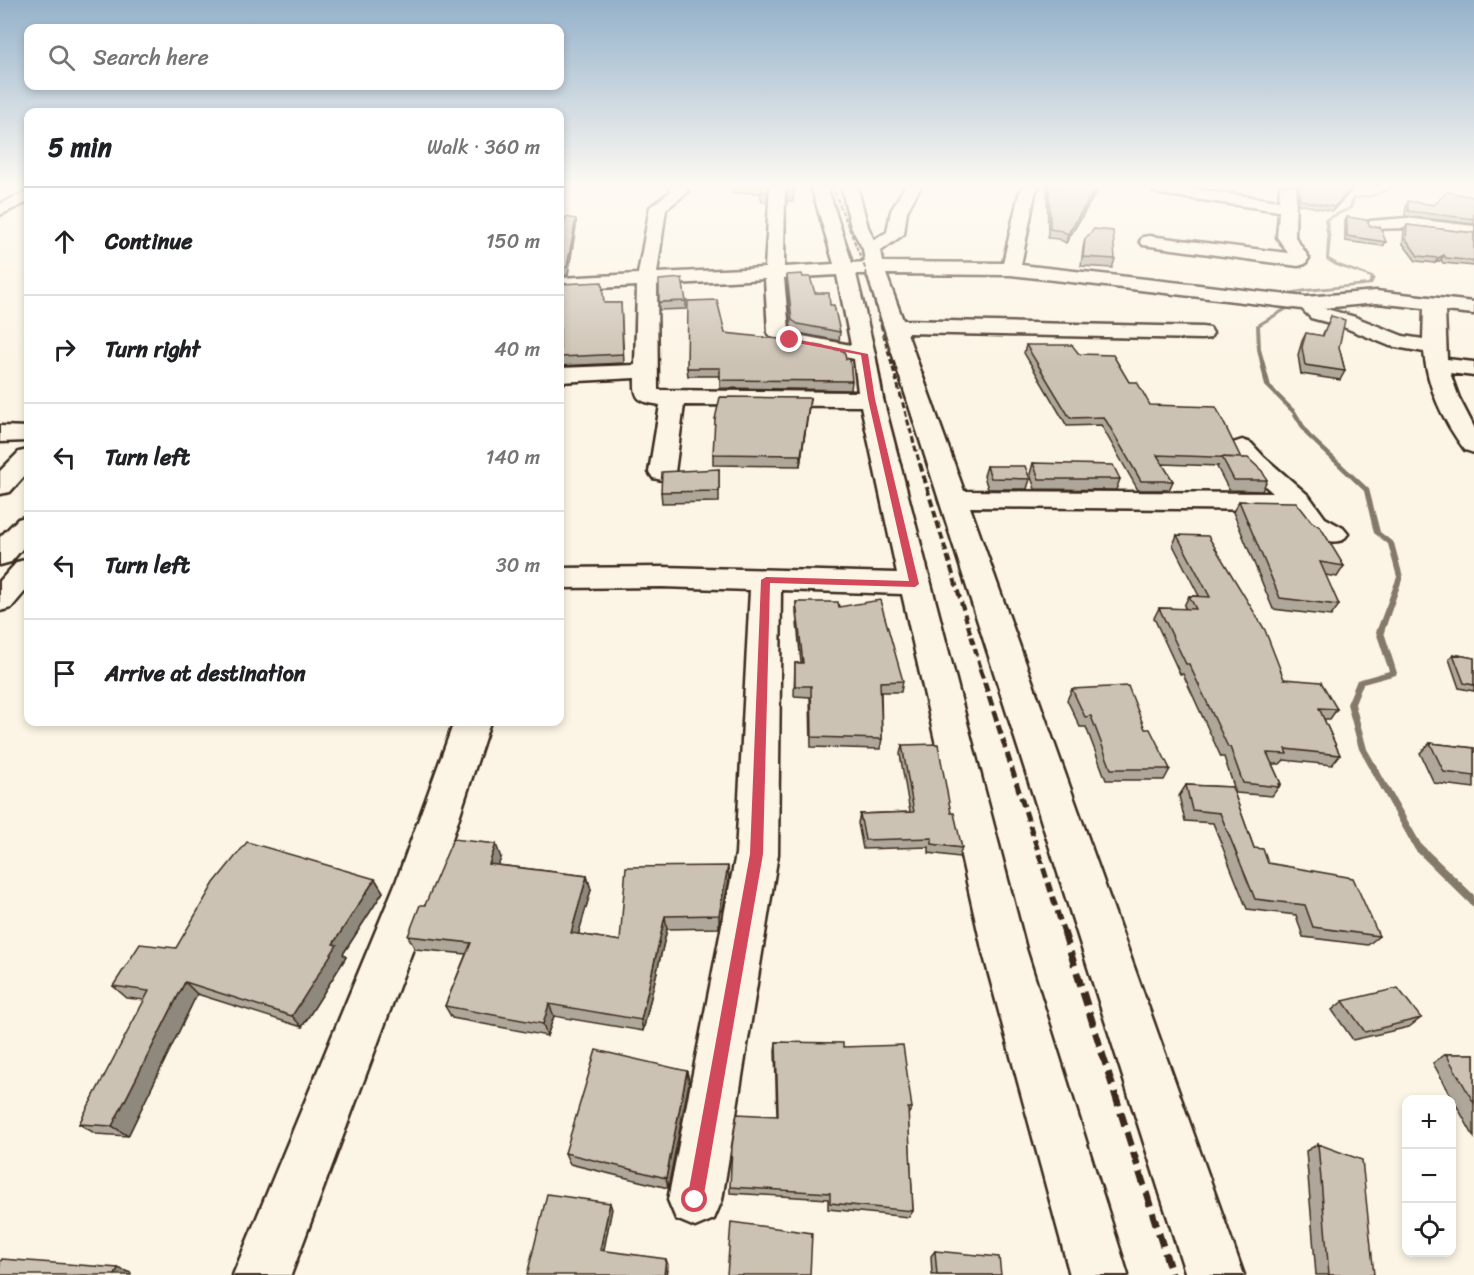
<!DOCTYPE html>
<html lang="en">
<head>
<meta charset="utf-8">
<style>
  :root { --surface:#fff; --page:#f6f6f6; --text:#202124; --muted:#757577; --line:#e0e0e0 }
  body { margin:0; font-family:Sriracha,sans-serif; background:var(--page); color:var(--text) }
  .controls { position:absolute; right:18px; bottom:18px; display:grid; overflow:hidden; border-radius:12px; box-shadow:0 3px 9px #0003 }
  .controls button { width:54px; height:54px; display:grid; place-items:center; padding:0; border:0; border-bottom:2px solid var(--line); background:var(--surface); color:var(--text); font:30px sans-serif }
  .stop { position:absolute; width:18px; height:18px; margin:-14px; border:4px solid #d1495b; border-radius:50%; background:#fff }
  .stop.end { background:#d1495b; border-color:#fff; box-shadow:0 2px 6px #0008 }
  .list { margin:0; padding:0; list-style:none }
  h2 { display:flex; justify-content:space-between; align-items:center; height:78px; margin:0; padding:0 24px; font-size:26px }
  h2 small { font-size:20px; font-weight:400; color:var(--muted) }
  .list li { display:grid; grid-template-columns:39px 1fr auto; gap:18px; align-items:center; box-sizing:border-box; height:108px; padding:0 24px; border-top:2px solid var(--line) }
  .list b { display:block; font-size:22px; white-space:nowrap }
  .list em { font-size:20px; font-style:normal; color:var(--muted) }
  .icon { flex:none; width:33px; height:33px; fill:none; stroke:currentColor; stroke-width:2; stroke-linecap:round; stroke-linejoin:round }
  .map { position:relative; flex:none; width:1474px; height:1275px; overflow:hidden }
  .search { position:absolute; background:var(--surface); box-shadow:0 3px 9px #0003; left:24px; top:24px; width:540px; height:66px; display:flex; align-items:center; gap:15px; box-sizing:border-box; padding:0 21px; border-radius:12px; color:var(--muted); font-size:22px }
  .panel { position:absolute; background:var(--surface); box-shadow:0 3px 9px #0003; left:24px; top:108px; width:540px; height:618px; border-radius:12px }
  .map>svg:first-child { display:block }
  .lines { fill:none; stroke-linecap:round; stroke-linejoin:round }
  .stream { fill:#85796b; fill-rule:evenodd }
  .minor-casing { stroke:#3b2a1e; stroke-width:5 }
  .major-casing { stroke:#3b2a1e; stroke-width:5 }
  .minor { fill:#fcf5e5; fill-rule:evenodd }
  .major { fill:#fcf5e5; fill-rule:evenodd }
  .rail-far4 { stroke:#3b2a1e; stroke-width:2; stroke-dasharray:4.5 2; stroke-linecap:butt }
  .rail-far3 { stroke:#3b2a1e; stroke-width:3; stroke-dasharray:6 3; stroke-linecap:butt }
  .rail-far2 { stroke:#3b2a1e; stroke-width:4; stroke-dasharray:8 4; stroke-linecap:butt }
  .rail-far1 { stroke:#3b2a1e; stroke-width:5; stroke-dasharray:10 5; stroke-linecap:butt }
  .rail { stroke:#3b2a1e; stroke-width:7; stroke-dasharray:14 7; stroke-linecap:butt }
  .wall { fill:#afa79a; stroke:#3b2a1e; stroke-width:1.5 }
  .shaded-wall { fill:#8f887d; stroke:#3b2a1e; stroke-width:1.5 }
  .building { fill:#ccc2b3; stroke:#3b2a1e; stroke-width:1.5 }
  .route { fill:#d1495b }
</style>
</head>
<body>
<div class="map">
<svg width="1474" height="1275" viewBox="0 0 1474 1275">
  <rect width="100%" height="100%" fill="#fcf5e5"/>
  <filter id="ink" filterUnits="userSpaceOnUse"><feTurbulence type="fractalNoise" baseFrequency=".0167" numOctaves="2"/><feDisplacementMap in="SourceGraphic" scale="12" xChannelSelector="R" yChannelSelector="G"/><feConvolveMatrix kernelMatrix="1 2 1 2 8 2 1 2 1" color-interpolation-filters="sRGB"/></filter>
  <g filter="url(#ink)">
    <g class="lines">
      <!-- stream -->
      <path class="stream" d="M1392 186H1397L1373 197 1355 199 1352 209 1328 220 1331 239 1329 258 1339 264 1375 277 1372 285 1306 292 1288 295 1294 305V306L1260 326 1261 349 1271 386 1296 411 1310 434 1369 489 1380 532 1394 543 1403 577 1384 632 1397 673 1396 675 1363 684 1355 704 1367 749 1421 844 1474 895V907L1471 905 1415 850 1359 749 1347 704 1357 680 1389 671 1376 632 1397 577 1388 544 1374 533 1364 491 1306 436 1292 413 1265 386 1257 349 1256 325 1289 305 1283 294V293L1306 289 1368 283 1371 278 1336 266 1326 260 1327 239 1324 219 1349 207 1352 197 1371 195Z"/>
      <!-- minor casing -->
      <g class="minor-casing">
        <path id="minor" d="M669 186H685L688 192 666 209 657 273 765 268 770 186 785 187 784 267 834 264 811 186H827L852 263 865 262 863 249 851 227 841 186H857L868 227 874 240 887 232 891 211 905 186H921L907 211 904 234 881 251 883 262 1003 263 1019 194 1023 186H1039L1035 194 1021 265 1306 297 1376 291 1474 302V314L1445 311 1447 359 1474 362V376L1450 373 1459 398 1474 427V453L1465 450C1443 421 1428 389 1424 352L1390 346 1341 326 1311 318 1302 309 1011 275 886 274 903 320 1202 327 1210 328 1213 333 1210 338 1202 339 907 333 964 491 1273 493 1246 469 1229 448 1233 443 1242 440 1251 443 1264 457 1309 496 1325 518 1343 528 1348 534 1343 540C1319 547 1304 529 1291 510L970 507 1244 1275H1186L867 274H856L875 354 883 399 1026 949 1128 1275H1070L982 949 902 594 781 590 778 854 722 1200 714 1219 695 1227 676 1219 668 1200 736 854 750 590 662 587 560 588V568L662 567 897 573 861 406 684 405 675 472 671 478 662 480 653 478 649 472 660 405C639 401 634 401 635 378L560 382V368L635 365 637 286 560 290V278L638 274 650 207 671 191ZM837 275 851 345 797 335 789 330 784 278ZM765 279 768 333C781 351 832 354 854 359L858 392 658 390 657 285ZM1376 303 1424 308 1423 339 1403 336 1355 317 1323 308Z
          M1154 186H1173L1279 201 1280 186H1296L1295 237 1309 258 1305 264 1298 266 1143 245 1140 241 1143 237 1149 236 1288 253 1277 237 1279 211 1160 194 1154 192 1152 189Z
          M28 191V202L0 215V204Z
          M1406 218 1474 226V236L1406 228 1370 229 1367 225 1370 221Z
          M0 426 28 427V441L0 442Z
          M28 450V472L10 492 0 494V471L19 452Z
          M454 722H490L438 882 291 1275H233L396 882Z"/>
      </g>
      <!-- major casing -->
      <g class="major-casing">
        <path id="major" d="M28 516V542L11 562 0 565V537L18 519Z
          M28 559V588L11 608 0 611V581L17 562Z"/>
      </g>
      <!-- minor -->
      <use href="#minor" class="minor"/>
      <!-- major -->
      <use href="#major" class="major"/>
      <!-- rail-far4 -->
      <path class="rail-far4" d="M832 186 865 268 876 308"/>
      <!-- rail-far3 -->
      <path class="rail-far3" d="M876 307 920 465"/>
      <!-- rail-far2 -->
      <path class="rail-far2" d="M920 464 981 669"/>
      <!-- rail-far1 -->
      <path class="rail-far1" d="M980 668 1064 933"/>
      <!-- rail -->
      <path class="rail" d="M1064 932 1172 1275"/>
    </g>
    <!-- wall -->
    <path class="wall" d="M731 186H768L767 202H762L760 193H732Z
      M787 186H795L793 201H787Z
      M1047 186H1100L1066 243 1059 239 1048 238Z
      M1298 186H1356L1332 211 1298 204Z
      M1471 197H1474V224L1405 216 1406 206 1408 201 1434 205Z
      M1347 217 1370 226 1386 242 1383 246 1345 241V221Z
      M1407 225 1474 233V266L1443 263 1441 260 1435 263 1416 261 1403 244 1404 230Z
      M1085 239 1115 259 1112 268 1081 266 1083 248Z
      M787 275 803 277 815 293 830 305 840 332 839 341 798 333 791 329 787 283Z
      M560 284 604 303H621L624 363 560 366V367Z
      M686 301V309L659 310V302Z
      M1331 316 1345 371 1340 380 1301 374 1298 355 1302 341 1306 333 1322 336Z
      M725 333 852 381 851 390 720 388V376H688L687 368Z
      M1026 345 1079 354 1150 405 1241 458 1267 480 1262 491 1229 490 1217 467 1218 466 1162 464 1173 481 1169 490H1138L1101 425 1067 426 1024 353Z
      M810 398 800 466 713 465V454Z
      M1033 463 1120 479 1116 490 1035 489 1030 474Z
      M987 466 1030 479 1027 489H988L984 476Z
      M719 469V502L662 503 661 492Z
      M1239 501 1344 566 1337 577 1325 575 1339 605 1331 616 1273 609 1233 512Z
      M1177 535 1284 679 1337 709 1330 719H1324L1340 755 1332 765 1284 760 1280 764H1272L1281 784 1272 796 1236 793 1224 757H1221L1183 674H1180L1154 618 1159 608 1186 609 1184 606 1189 596H1199L1173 545Z
      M796 602 839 607 903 681 901 692H881L882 739 880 749 811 747 810 697 794 696 795 663H801L796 613Z
      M1453 654 1474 658V691L1459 688 1449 659Z
      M1072 689 1145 729 1170 769 1164 780H1106L1086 727H1080L1067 700Z
      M1430 743 1474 748V788L1434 783 1420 753Z
      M902 745 951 813 962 848 959 857 929 853V847L863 849 858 823 860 814 910 812 900 754Z
      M1186 785 1232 787 1254 848 1268 863 1379 936 1368 945 1303 937 1296 915 1247 909 1213 823 1185 821 1179 796Z
      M501 858 498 865 587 876 591 890 578 934 620 941 729 880 719 928 667 929 643 1031 554 1016 547 1036 452 1018 445 1006 466 954 415 949 408 936 425 905Z
      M375 879 383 892 343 954 346 957 302 1027 197 994 128 1136 96 1134 79 1124 145 1000 127 998 113 986 176 948Z
      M1343 1001 1421 1018 1409 1027 1353 1040 1332 1010Z
      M776 1042 843 1047 912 1108 908 1115 913 1211 909 1217 828 1209V1199L730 1193V1187L777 1116 775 1051Z
      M1446 1054H1474V1137L1433 1063Z
      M687 1071 689 1083 668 1188 570 1164 565 1153Z
      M1318 1144 1374 1275H1316L1306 1151Z
      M935 1251 1001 1275H932L931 1256Z"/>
    <!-- shaded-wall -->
    <path class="shaded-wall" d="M1097 186H1100L1066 243 1068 234Z
      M1354 186H1356L1332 211 1334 207Z
      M576 219V227L568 275 560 276V268Z
      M1444 255 1441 260 1435 263 1438 258Z
      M810 398 809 408 800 466 801 455Z
      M496 844 501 858 494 877 489 864Z
      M728 866 729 880 719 928V915Z
      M587 876 591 890 575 946 571 933Z
      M375 879 383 892 343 954 346 957 302 1027 292 1016 333 944Z
      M665 916 667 929 643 1031 641 1020Z
      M185 982 197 994 128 1136 112 1126Z
      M549 1004 554 1016 547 1036 543 1024Z
      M687 1071 689 1083 668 1188 666 1178Z
      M610 1203 612 1209 603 1255 600 1250Z
      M666 1259 668 1265 666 1275H664Z
      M118 1268 131 1273V1275H115Z"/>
    <!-- building -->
    <path class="building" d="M761 186H768L767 192H762Z
      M787 186H794V191H787Z
      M1049 186H1097L1068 234 1062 231 1050 229Z
      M1300 186H1354L1334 207 1300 200Z
      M1447 192 1474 197V219L1408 211V201L1434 205Z
      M566 217 576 219 567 267 560 268V234Z
      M1347 217 1367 220 1370 226 1380 227 1386 242 1347 236Z
      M1407 225 1474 233V261L1446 258 1444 255 1438 258 1418 256 1406 239Z
      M1094 229 1113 231 1115 259 1083 257 1085 239Z
      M802 274 803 277H810L815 293H829L830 305H834L840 332 798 324 792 320 787 275Z
      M682 278 686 301 659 302V280Z
      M602 282 604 303H621L623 354 560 357V284Z
      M717 300 725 333 788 340 844 351 846 359H850L852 381 720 380V368H687L688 301Z
      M1331 316 1345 320 1339 347 1345 371 1305 365 1302 347 1306 333 1323 336Z
      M1026 345H1072L1079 354 1113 355 1129 382H1137L1150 405 1216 407 1241 458 1157 455 1173 481H1141L1104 417 1070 418Z
      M720 397 810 398 801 455 713 454 715 419Z
      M1222 457 1248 458 1262 471 1267 480H1234Z
      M1033 463 1113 465 1120 479H1039Z
      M987 466H1025L1030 479 991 478Z
      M719 469V491L661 492 662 472Z
      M1239 501 1296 502 1311 521 1321 528 1344 566 1320 562 1339 605 1280 598Z
      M1177 535 1208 536 1265 630 1284 679 1321 682 1337 709 1319 708 1340 755 1285 749 1287 754 1267 753 1281 784H1278L1279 787 1243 783 1230 747H1228L1189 664H1186L1159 608 1196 609 1189 596 1210 597Z
      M880 600 903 681 880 682 882 739 812 737 811 686H795V663H803L796 602H838L839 607Z
      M1453 654 1474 658V685L1464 683Z
      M1128 686 1145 729H1150L1170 769H1111L1091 716 1085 717 1072 689Z
      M1430 743 1474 748V776L1444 772Z
      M938 744 951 813H954L962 848 932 844V838L865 840 860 814 914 812 902 745Z
      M1186 785 1232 787 1254 848 1263 849 1268 863 1353 878 1379 936 1313 927 1305 905 1255 899 1220 813 1192 810Z
      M453 839 496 844 489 864 587 876 571 933 620 941 626 867 728 866 719 915 665 916 641 1020 549 1004 543 1024 445 1006 471 943 408 936 420 905H425Z
      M247 842 375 879 333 944 337 945 292 1016 185 982 112 1126 79 1124 149 991 113 986 140 944 176 948 214 883Z
      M1398 988 1421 1018 1365 1032 1343 1001Z
      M776 1042 843 1043V1047L903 1045 912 1108H908L913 1211 830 1203V1193L730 1187 732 1146 737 1114 778 1116Z
      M596 1050 687 1071 666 1178 565 1153Z
      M1446 1054H1474V1103Z
      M1318 1144 1362 1160 1374 1275H1329Z
      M547 1194 610 1203 600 1250 666 1259 664 1275H527Z
      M731 1222 812 1233 810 1275H727Z
      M935 1251 999 1257 1001 1275H937Z
      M2 1259 118 1268 115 1275H0V1262Z"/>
  </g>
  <!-- sky -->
  <linearGradient id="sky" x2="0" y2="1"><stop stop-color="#94b1ca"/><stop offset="0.51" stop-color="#fefaf3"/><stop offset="1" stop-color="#fefaf3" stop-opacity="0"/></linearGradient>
  <rect width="1474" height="365" fill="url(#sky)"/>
  <!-- route -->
  <path class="route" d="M790 338 868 354 875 399 919 584 915 587 770 583 763 854 703 1200 700 1205 695 1208 689 1205 687 1200 750 854 761 580 766 577 909 581 868 399 861 355 787 341Z"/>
</svg>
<div class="controls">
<button>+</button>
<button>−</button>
<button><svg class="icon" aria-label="locate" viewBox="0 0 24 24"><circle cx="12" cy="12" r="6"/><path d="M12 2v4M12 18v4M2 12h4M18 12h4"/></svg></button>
</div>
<div class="stop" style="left:695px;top:1200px"></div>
<div class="stop end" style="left:790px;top:340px"></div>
<div class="search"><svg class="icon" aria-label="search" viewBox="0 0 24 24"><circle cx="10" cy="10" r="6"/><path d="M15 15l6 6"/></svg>Search here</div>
<section class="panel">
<h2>5 min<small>Walk · 360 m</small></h2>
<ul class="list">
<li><svg class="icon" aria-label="ahead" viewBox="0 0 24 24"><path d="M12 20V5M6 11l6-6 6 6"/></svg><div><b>Continue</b></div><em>150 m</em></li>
<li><svg class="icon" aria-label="right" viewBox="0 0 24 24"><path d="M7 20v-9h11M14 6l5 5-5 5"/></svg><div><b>Turn right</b></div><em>40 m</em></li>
<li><svg class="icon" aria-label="left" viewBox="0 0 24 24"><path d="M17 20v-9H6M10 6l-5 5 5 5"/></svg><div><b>Turn left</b></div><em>140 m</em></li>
<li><svg class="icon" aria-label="left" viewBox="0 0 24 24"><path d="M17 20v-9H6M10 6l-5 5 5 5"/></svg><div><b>Turn left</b></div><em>30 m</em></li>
<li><svg class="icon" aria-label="arrive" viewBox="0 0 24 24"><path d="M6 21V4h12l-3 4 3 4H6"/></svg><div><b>Arrive at destination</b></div></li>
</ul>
</section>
</div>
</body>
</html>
